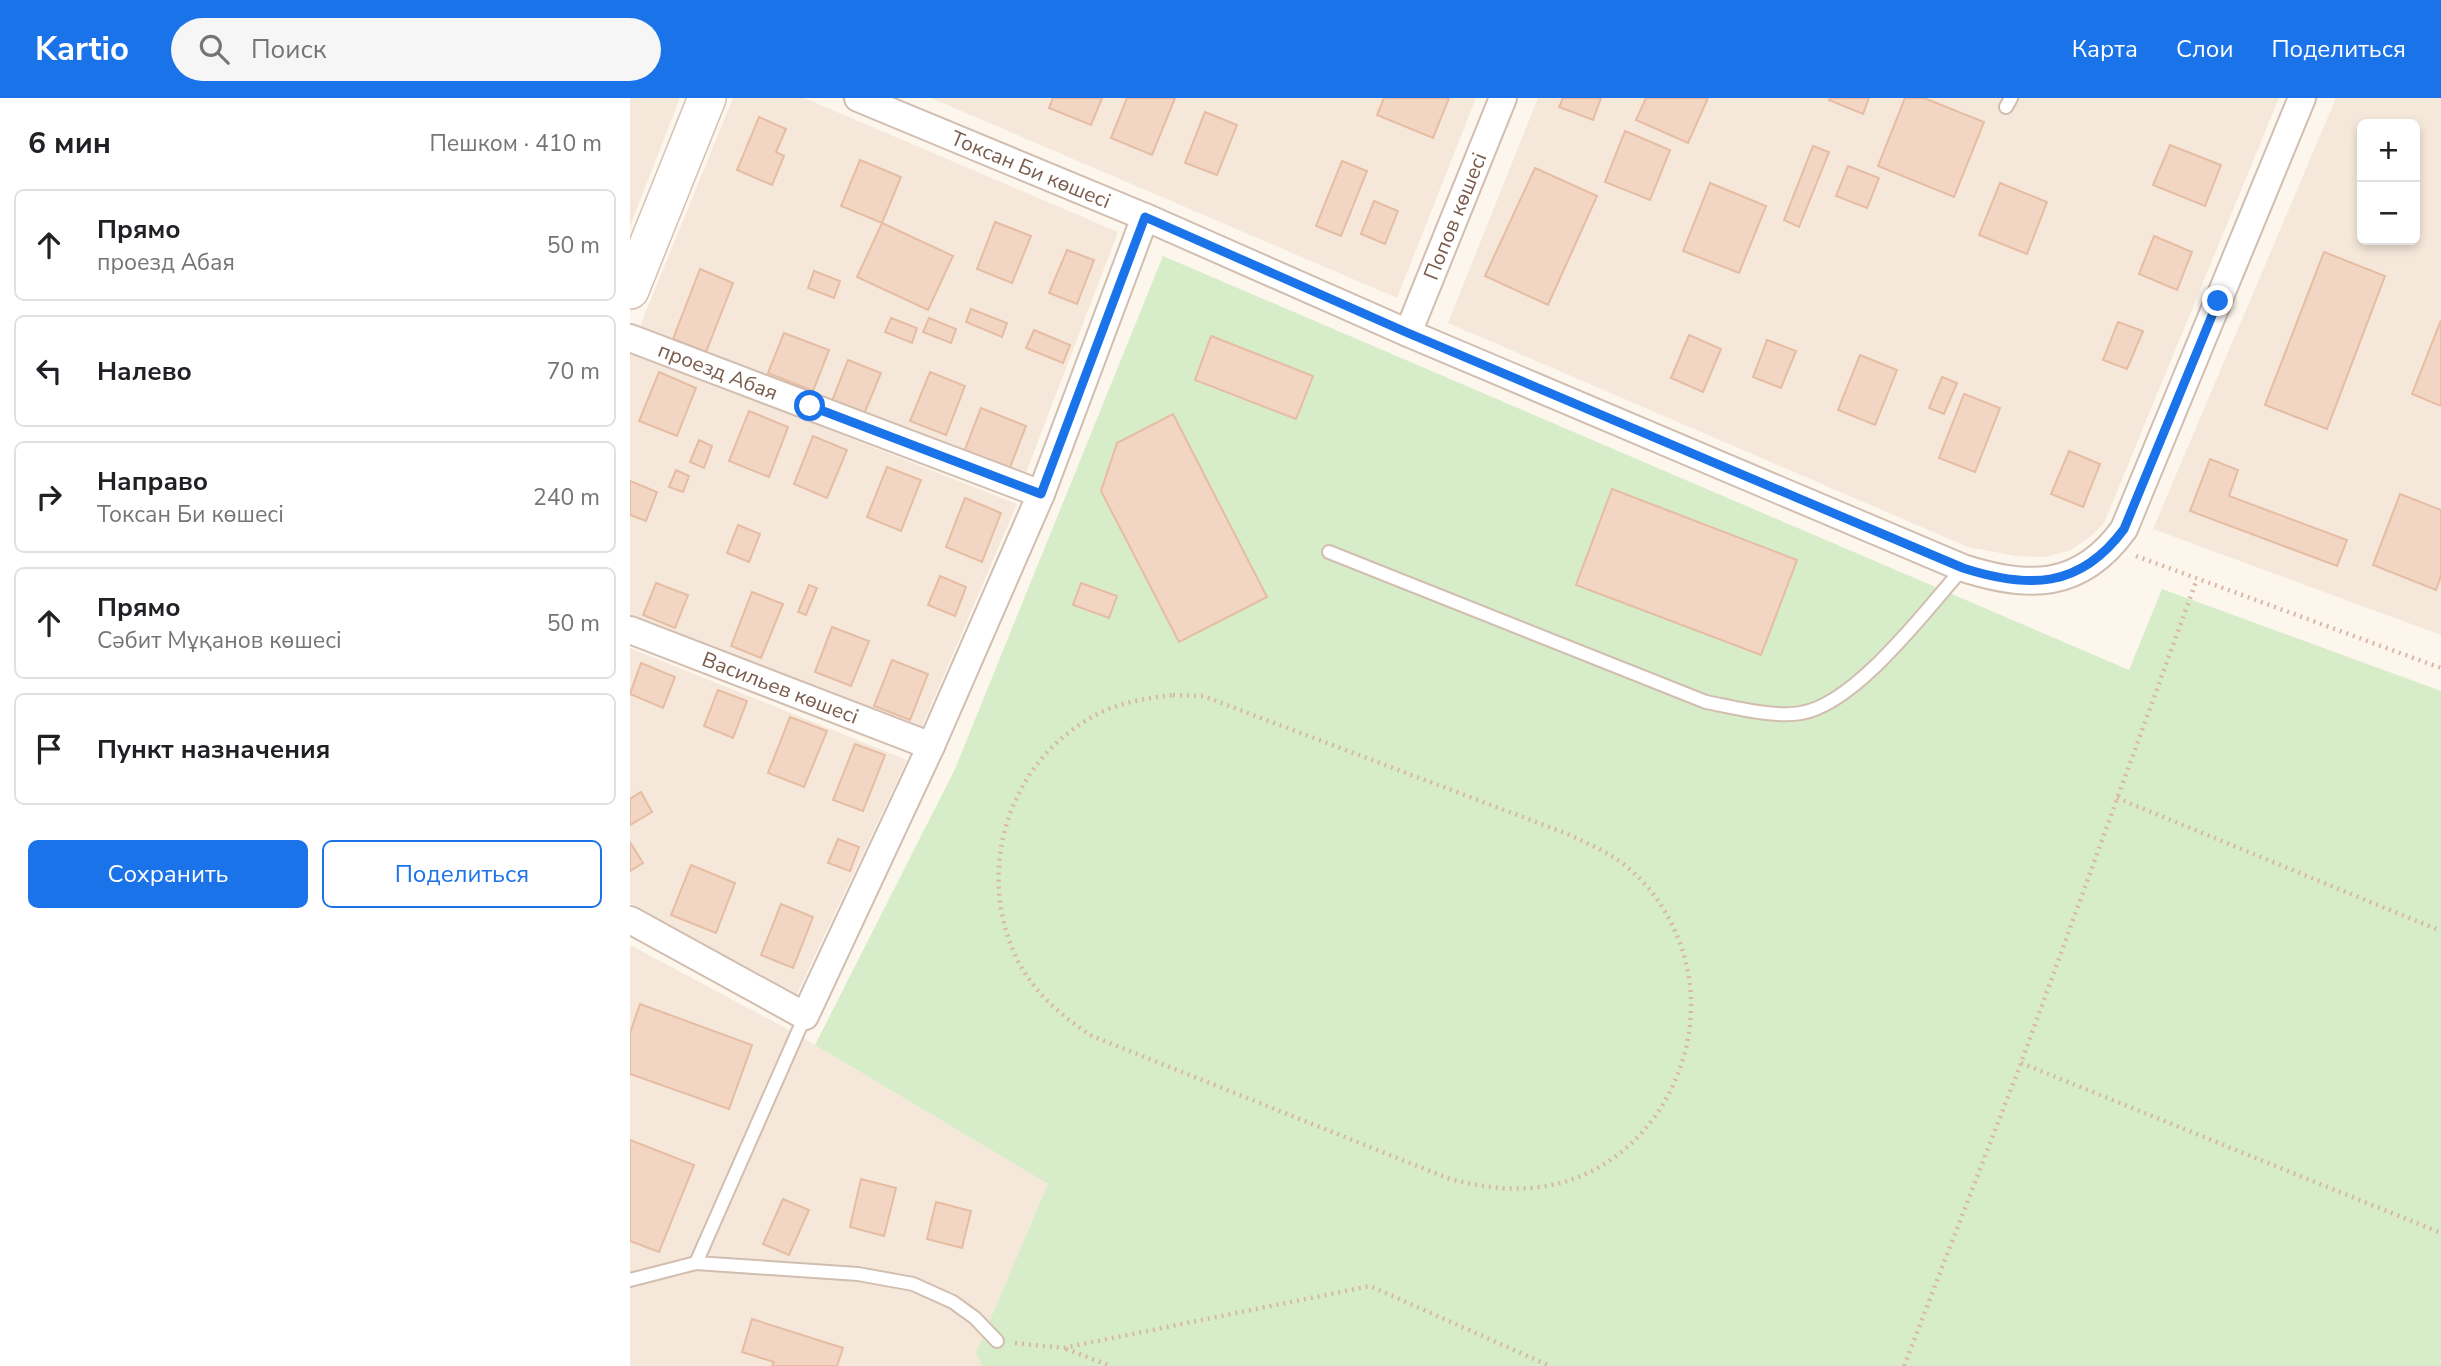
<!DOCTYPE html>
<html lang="ru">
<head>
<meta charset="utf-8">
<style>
  :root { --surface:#fff; --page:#f6f6f6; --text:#202124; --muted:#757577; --line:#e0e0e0; --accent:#1a73e8 }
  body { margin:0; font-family:"Nunito Sans",sans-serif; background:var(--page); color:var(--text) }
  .controls { position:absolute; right:21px; top:21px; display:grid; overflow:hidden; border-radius:10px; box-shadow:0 4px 10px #0003 }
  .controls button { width:63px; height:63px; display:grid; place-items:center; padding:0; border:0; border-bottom:2px solid var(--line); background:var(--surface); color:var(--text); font:35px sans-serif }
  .stop { position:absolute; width:21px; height:21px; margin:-16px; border:5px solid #1a73e8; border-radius:50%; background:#fff }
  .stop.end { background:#1a73e8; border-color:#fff; box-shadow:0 2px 7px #0008 }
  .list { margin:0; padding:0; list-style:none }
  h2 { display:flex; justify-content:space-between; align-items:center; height:91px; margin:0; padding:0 28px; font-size:30px }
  h2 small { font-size:23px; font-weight:400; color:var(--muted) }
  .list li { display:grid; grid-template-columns:46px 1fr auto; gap:21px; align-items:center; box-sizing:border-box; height:112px; margin:0 14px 14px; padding:0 14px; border:2px solid var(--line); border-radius:10px }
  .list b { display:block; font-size:26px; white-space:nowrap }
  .list p { margin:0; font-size:23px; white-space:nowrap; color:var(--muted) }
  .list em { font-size:23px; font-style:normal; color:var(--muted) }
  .actions { display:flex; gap:14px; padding:21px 28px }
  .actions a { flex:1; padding:16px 0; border:2px solid var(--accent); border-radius:10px; text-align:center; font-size:24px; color:var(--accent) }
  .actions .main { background:var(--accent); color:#fff }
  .icon { flex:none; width:38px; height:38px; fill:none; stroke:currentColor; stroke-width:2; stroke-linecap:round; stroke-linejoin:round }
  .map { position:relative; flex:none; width:1811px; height:1268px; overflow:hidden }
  header { display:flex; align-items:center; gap:42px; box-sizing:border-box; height:98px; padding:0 35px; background:var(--accent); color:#fff }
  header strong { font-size:33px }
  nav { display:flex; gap:38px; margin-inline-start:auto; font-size:24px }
  .search { width:490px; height:63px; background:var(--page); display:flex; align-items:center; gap:18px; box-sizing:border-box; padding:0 24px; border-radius:38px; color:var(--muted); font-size:26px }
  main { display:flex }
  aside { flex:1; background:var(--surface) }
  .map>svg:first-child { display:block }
  .residential { fill:#f5e8da; fill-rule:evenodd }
  .green { fill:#d7ecc9 }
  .building { fill:#f3d5c3; stroke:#e6bca3; stroke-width:2 }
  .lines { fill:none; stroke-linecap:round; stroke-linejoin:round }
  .lane-casing { stroke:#d1beb0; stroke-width:16 }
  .street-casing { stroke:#d1beb0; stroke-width:30 }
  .secondary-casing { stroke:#d6c0b0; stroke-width:40 }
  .path { stroke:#d9b8a5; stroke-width:4.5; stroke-dasharray:2 5; stroke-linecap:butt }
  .lane { stroke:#fff; stroke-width:12 }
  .street { stroke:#fff; stroke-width:26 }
  .secondary { stroke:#fff; stroke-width:37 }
  .route { stroke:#1a73e8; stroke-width:9 }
  .labels { text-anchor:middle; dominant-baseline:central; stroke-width:5; stroke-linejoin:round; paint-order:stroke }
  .street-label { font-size:21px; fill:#7a5c4d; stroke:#fffaf3 }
</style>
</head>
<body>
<header>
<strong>Kartio</strong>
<div class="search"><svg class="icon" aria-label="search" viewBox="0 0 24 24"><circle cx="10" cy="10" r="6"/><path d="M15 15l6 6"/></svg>Поиск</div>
<nav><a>Карта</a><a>Слои</a><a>Поделиться</a></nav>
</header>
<main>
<aside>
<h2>6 мин<small>Пешком · 410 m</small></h2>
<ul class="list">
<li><svg class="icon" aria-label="ahead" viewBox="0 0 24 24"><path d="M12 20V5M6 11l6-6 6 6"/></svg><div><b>Прямо</b><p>проезд Абая</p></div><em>50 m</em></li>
<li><svg class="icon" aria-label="left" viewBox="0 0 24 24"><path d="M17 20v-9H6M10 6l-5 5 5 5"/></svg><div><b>Налево</b></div><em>70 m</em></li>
<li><svg class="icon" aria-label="right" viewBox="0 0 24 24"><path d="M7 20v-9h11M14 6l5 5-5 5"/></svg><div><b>Направо</b><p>Токсан Би көшесі</p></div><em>240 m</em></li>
<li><svg class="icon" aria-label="ahead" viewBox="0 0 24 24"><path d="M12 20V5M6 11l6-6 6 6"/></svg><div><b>Прямо</b><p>Сәбит Мұқанов көшесі</p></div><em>50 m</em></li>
<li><svg class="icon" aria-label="arrive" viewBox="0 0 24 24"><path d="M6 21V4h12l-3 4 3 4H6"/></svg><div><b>Пункт назначения</b></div></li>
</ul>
<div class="actions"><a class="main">Сохранить</a><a>Поделиться</a></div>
</aside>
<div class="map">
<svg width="1811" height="1268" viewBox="0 0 1811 1268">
  <rect width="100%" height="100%" fill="#fdf6ec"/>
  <!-- residential -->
  <path class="residential" d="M0 0H50L0 128Z
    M103 0H174L488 134 394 380 10 228Z
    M301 0H846L767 200Z
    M908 0H1649L1474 425 1461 438 1441 452 1415 459 1386 458 1338 449 818 225Z
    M1706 0H1811V537L1523 431ZM1732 26H1785V142H1732Z
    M0 253 387 406 290 633 0 519Z
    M0 550 277 662 166 898 0 805Z
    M0 847 165 935 418 1086 346 1255 352 1268H0Z"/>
  <!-- green -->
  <path class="green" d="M533 158 1499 572 1532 491 1811 593V1268H352L346 1255 418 1086 185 947 325 671Z"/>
  <!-- building -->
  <path class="building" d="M423 0H472L461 27 419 10Z
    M497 0H545L522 57 481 40Z
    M754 0H819L803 40 747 17Z
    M933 0H971L963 22 929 9Z
    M1016 0H1078L1058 45 1006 22Z
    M1200 0H1239L1233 16 1199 2Z
    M1275 0H1294L1354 24 1324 99 1248 68Z
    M575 14 607 27 587 77 555 65Z
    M129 19 156 31 146 54 154 58 142 87 107 72Z
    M995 33 1040 52 1020 102 975 84Z
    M1540 47 1591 67 1575 108 1523 87Z
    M1183 48 1199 54 1169 129 1154 122Z
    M230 62 271 79 252 125 211 108Z
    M712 63 737 73 711 138 686 128Z
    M1218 68 1249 80 1237 110 1206 98Z
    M905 70 967 98 918 207 855 178Z
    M1080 85 1136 108 1109 175 1053 153Z
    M1370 85 1417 104 1397 156 1349 137Z
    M744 103 768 113 755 146 731 136Z
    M365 124 401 138 382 185 347 171Z
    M252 125 323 158 298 212 227 179Z
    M1524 138 1562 154 1547 192 1509 176Z
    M437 152 464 162 447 206 419 195Z
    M1694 154 1755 178 1697 331 1635 307Z
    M70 171 103 185 76 254 43 241Z
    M184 173 210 183 204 200 178 190Z
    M341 211 377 225 372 239 336 224Z
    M261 220 287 230 282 245 255 234Z
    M299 220 326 231 321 245 293 234Z
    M1811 222V308L1782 296Z
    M1488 224 1513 233 1497 271 1473 262Z
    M404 232 440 247 433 265 396 250Z
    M154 235 199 252 183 293 138 275Z
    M1059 237 1091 251 1073 294 1041 280Z
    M581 238 683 278 666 321 565 282Z
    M1137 242 1166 253 1151 290 1123 279Z
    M1230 257 1267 272 1245 327 1208 312Z
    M218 262 251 275 234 316 202 303Z
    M29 274 66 290 47 338 9 323Z
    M300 274 335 288 316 337 280 323Z
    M1312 279 1327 285 1314 316 1299 310Z
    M1334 296 1370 310 1345 374 1309 360Z
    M351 310 396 328 379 372 334 354Z
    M119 313 158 329 139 379 99 363Z
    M543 316 637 499 549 544 471 393 487 345Z
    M183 338 217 352 197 400 164 386Z
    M69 342 82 348 74 370 60 364Z
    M1439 353 1470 366 1453 409 1421 396Z
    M1580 361 1608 372 1599 398 1717 442 1707 468 1560 413Z
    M257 369 291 382 271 433 237 419Z
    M46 372 59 378 53 394 39 389Z
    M0 383 27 394 16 423 0 417Z
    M982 391 1167 462 1131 557 946 487Z
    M1770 396 1811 412V478L1806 492 1743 467Z
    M335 400 371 415 352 464 316 449Z
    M108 427 130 436 119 464 97 455Z
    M310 478 336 489 325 518 298 507Z
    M26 485 58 497 45 530 13 517Z
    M451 485 487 498 479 520 443 507Z
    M179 487 187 490 176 517 168 514Z
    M122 494 153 506 131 560 101 548Z
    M202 529 239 543 221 588 185 574Z
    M262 562 298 576 280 622 244 608Z
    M11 565 45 579 33 610 0 596Z
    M88 592 117 603 103 640 74 628Z
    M160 619 197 633 174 689 138 675Z
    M225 646 255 657 233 713 203 702Z
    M11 694 22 714 0 727V701Z
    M208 741 229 749 220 773 198 765Z
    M0 744 13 765 0 773Z
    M61 767 105 785 86 835 41 817Z
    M151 806 183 819 163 870 131 857Z
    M10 906 122 947 99 1011 0 976V935Z
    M0 1042 64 1067 29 1154 0 1143Z
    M231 1081 266 1090 254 1138 220 1129Z
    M153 1101 179 1112 159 1157 133 1146Z
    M306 1104 341 1113 332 1150 297 1141Z
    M122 1221 213 1250 207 1268H142L144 1264 112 1254Z"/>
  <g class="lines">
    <!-- lane casing -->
    <g class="lane-casing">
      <path id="lane" d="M1376 9 1381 0
        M699 454 1076 604C1102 609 1145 620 1171 615 1226 606 1297 511 1333 470
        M66 1165 228 1176 283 1186 323 1204 345 1220 367 1243
        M0 1182 66 1165 175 918"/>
    </g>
    <!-- street casing -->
    <g class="street-casing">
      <g id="street">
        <path id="s1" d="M228 0 515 119 778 235 1333 470C1398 491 1450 492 1494 431L1672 0"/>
        <path id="s2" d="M778 235 873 0"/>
        <path id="s3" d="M0 240 411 396"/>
        <path id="s4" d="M0 532 301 648"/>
        <path d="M0 822 175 918 301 648 411 396 515 119"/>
      </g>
    </g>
    <!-- secondary casing -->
    <g class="secondary-casing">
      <path id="secondary" d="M0 192 77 0"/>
    </g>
    <!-- path -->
    <path class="path" d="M1506 458 1811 570
      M543 597 573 598 935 735C955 744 974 752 992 765 1023 788 1045 824 1055 861 1082 961 1016 1075 910 1089 879 1093 851 1089 820 1081L462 938C431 918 402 893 386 859 343 767 382 654 476 612 497 603 520 600 543 597Z
      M1487 700 1811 833
      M1391 965 1811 1135
      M385 1245 433 1250 740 1188 920 1268
      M436 1251 481 1268
      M1274 1268 1391 965 1567 481"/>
    <!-- lane -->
    <use href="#lane" class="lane"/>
    <!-- street -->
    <use href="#street" class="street"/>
    <!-- secondary -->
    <use href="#secondary" class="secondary"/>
  </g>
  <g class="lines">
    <!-- route -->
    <path class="route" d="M180 308 411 396 515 119 778 235 1333 470C1398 491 1450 491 1494 431L1588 203"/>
  </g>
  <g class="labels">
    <!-- street labels -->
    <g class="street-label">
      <text stroke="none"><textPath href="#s1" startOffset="187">Токсан Би көшесі</textPath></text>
      <text stroke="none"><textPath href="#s2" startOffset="126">Попов көшесі</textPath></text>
      <text stroke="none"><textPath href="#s3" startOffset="94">проезд Абая</textPath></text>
      <text stroke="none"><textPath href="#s4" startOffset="161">Васильев көшесі</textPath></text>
    </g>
  </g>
</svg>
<div class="controls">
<button>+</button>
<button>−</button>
</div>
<div class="stop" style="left:180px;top:308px"></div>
<div class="stop end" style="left:1588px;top:203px"></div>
</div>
</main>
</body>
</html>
